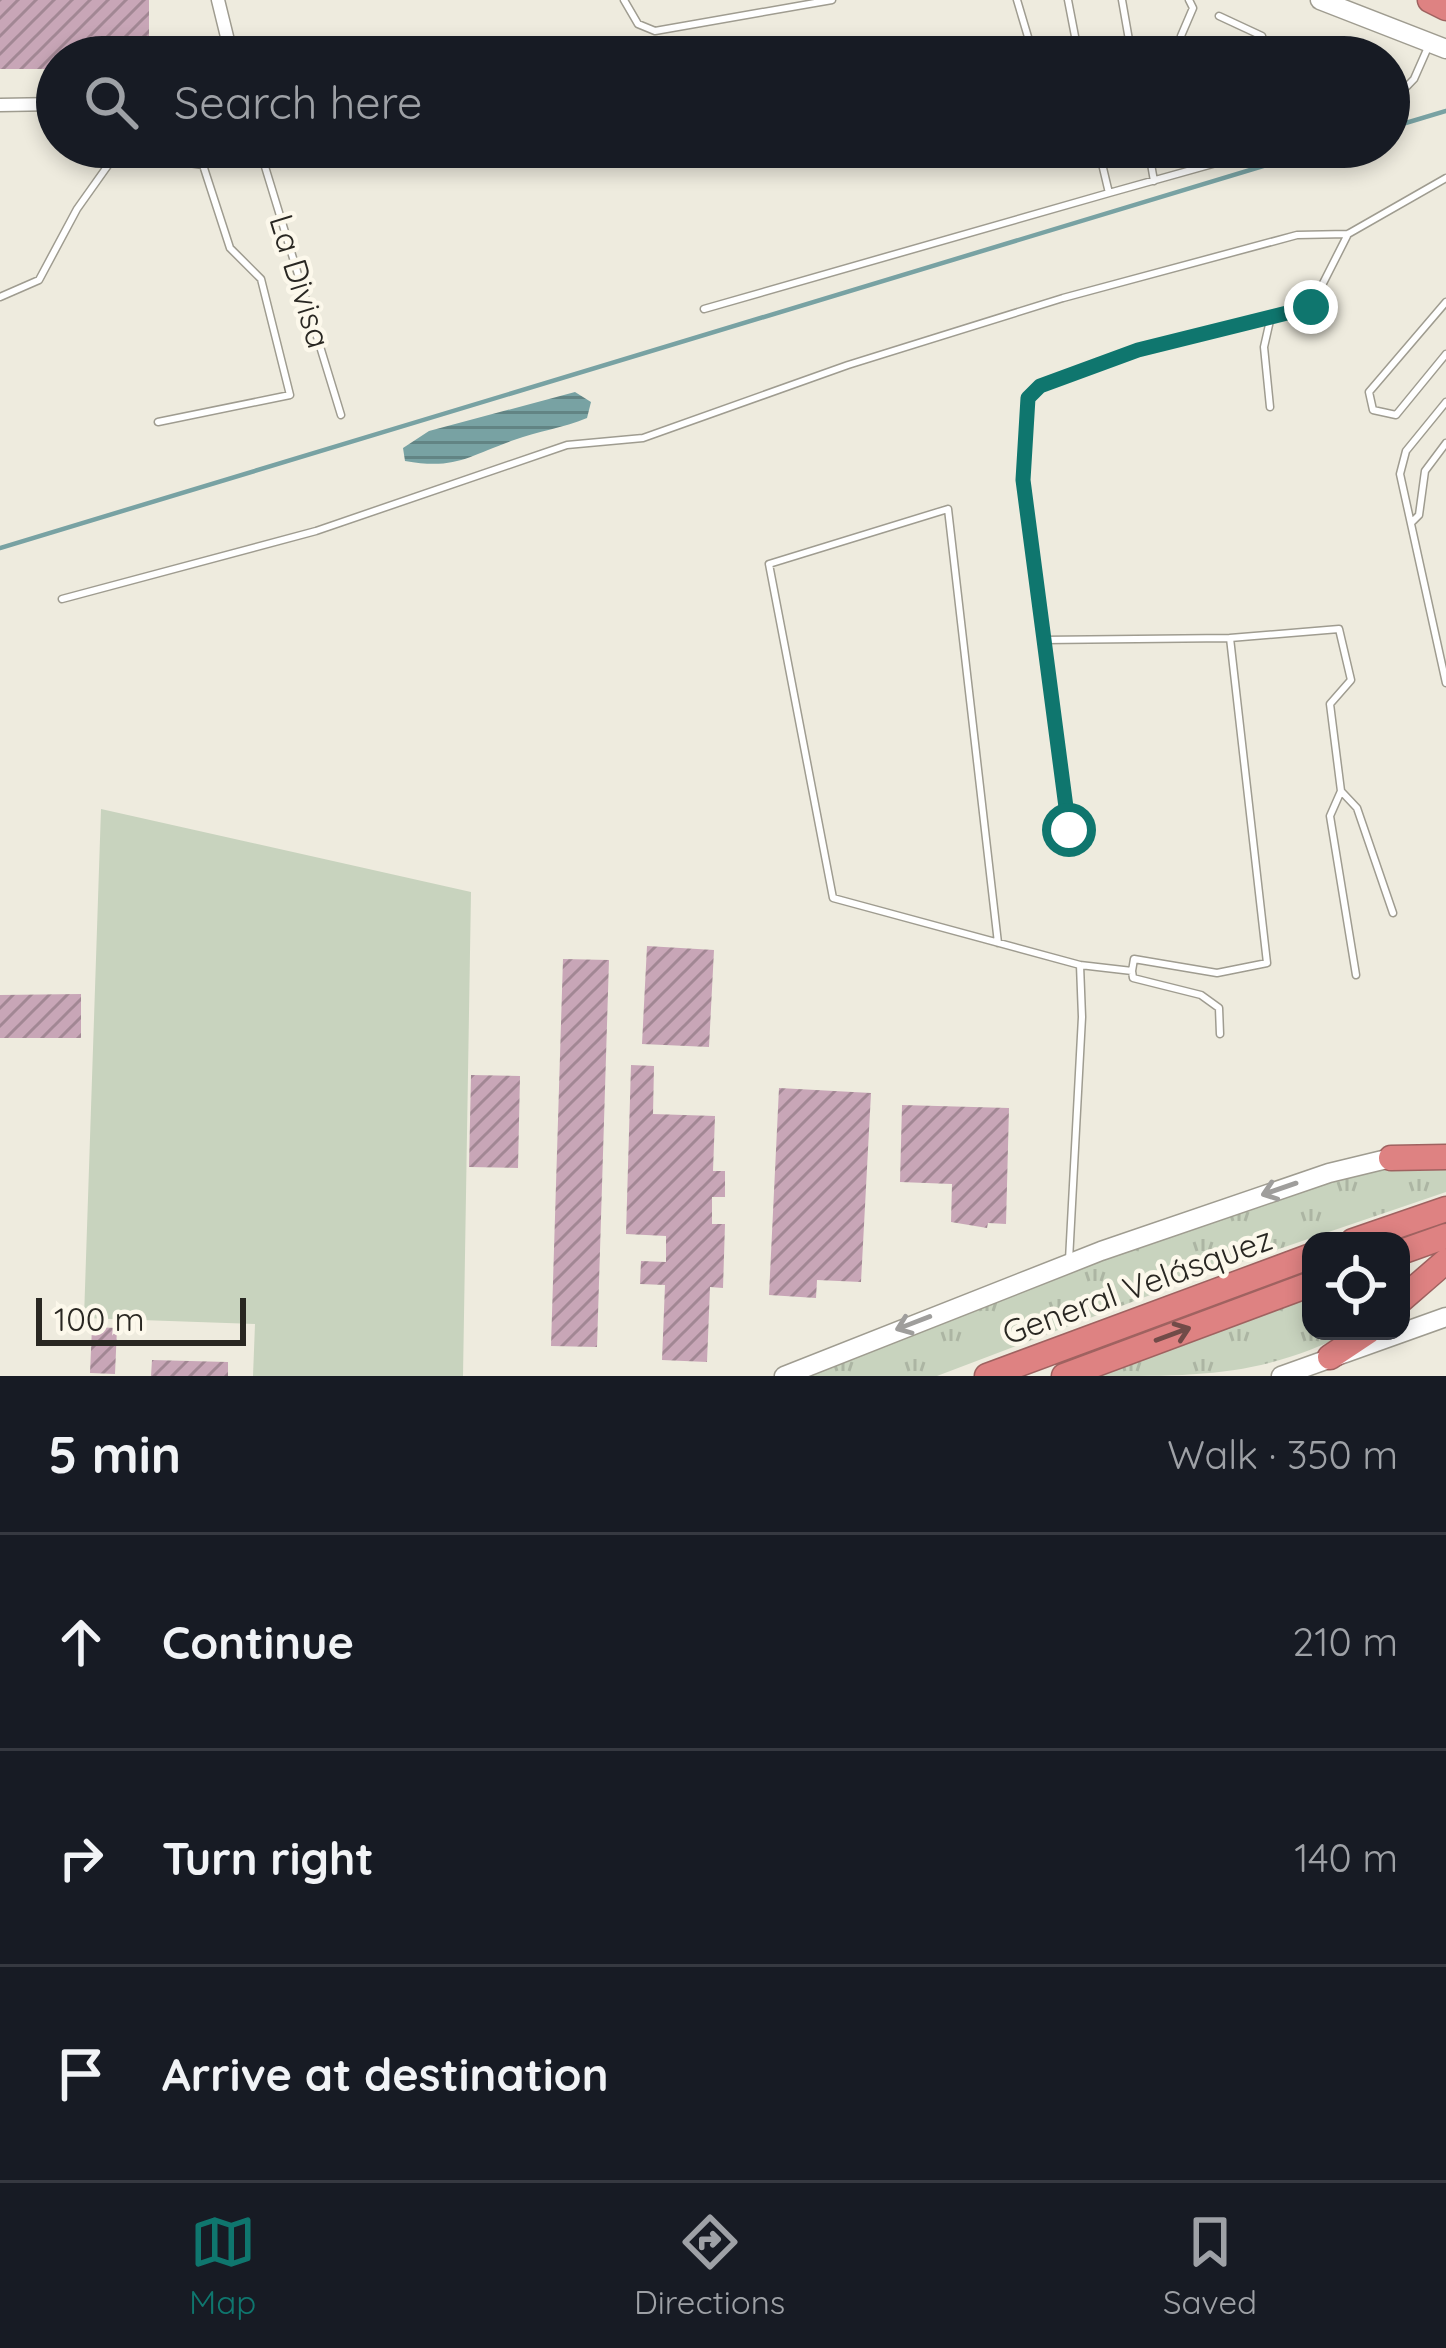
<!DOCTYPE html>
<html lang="en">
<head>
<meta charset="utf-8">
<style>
  :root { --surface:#171b24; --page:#242831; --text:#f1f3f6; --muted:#9ea1a6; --line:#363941; --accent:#0f766e }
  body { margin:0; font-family:Quicksand,sans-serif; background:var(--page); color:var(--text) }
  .controls { position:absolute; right:36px; bottom:36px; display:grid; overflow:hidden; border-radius:24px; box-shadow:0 6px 18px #0003 }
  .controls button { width:108px; height:108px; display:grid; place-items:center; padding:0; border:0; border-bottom:3px solid var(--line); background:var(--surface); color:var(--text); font:60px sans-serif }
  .scale { position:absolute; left:36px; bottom:30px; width:210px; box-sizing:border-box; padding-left:12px; border:6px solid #292722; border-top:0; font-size:33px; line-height:42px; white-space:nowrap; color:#292722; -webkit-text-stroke:9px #fcf8eb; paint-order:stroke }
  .stop { position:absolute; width:36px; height:36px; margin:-27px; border:9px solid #0f766e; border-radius:50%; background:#fff }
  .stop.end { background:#0f766e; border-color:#fff; box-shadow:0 3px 12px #0008 }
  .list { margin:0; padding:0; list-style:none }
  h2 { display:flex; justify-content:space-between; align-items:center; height:156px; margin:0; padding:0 48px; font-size:51px }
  h2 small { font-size:39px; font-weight:400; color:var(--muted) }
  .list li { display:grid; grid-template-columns:78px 1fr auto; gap:36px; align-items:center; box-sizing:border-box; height:216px; padding:0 48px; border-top:3px solid var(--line) }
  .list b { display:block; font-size:45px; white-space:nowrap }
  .list em { font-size:39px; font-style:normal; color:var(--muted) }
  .icon { flex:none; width:66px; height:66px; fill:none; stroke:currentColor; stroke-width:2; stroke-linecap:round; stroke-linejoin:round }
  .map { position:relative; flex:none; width:1446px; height:1376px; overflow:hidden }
  .search { position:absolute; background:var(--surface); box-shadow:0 6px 18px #0003; left:36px; right:36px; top:36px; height:132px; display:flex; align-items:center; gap:30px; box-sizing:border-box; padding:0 42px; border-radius:66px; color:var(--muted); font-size:45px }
  .sheet { height:804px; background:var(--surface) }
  nav { display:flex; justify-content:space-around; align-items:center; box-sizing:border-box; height:168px; border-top:3px solid var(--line); background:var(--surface); font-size:33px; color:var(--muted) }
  nav a { display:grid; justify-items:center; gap:6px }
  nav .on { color:var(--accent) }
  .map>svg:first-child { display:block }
  .grass { fill:#c8d3be }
  .park { fill:url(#park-tufts) }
  .water { fill:url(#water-rules) }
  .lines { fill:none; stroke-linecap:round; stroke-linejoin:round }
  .stream { stroke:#78a2a3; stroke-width:4.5 }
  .building { fill:url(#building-hatch) }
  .lane-casing { stroke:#9f9c90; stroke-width:9 }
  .street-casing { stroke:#9f9c90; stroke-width:15 }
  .secondary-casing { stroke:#9f9c90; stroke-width:21 }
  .highway-casing { stroke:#9f6260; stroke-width:27 }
  .lane { stroke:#fff; stroke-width:6 }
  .street { stroke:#fff; stroke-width:12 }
  .secondary { stroke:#fff; stroke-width:18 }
  .highway { stroke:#de8282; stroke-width:24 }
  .oneway { stroke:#9f9e9c }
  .oneway2 { stroke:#714b48 }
  .route { stroke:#0f766e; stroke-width:15 }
  .labels { text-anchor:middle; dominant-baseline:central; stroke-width:9; stroke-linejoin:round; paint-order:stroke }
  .street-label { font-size:33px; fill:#292722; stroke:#fcf8eb }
</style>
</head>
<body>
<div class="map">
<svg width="1446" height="1376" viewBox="0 0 1446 1376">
  <defs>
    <pattern id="park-tufts" width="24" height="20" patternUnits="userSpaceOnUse" patternTransform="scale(3)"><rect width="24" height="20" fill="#c8d3be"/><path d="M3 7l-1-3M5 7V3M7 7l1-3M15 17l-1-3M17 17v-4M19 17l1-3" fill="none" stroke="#acb5a3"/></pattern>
    <pattern id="water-rules" width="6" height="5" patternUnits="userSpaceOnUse" patternTransform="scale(3)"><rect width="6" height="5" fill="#78a2a3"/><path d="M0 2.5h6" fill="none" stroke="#628484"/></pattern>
    <pattern id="building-hatch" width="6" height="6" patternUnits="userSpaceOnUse" patternTransform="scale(3)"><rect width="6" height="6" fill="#c8a6b7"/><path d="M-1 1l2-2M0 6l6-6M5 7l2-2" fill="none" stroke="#a28794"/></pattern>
  </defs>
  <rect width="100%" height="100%" fill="#eeebde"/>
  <!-- grass -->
  <path class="grass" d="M101 809 471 892 463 1376H253L255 1324 84 1318Z"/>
  <!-- park -->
  <path class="park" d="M1446 1165V1192L1203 1275 937 1376H803L1037 1283 1333 1180 1373 1168Z
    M1311 1296V1331H1353C1262 1376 1204 1376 1101 1376Z"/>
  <!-- water -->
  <path class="water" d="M575 392 591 402 587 418C563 428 538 431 514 440 468 456 456 470 405 461L403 448 429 431Z"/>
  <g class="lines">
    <!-- stream -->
    <path class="stream" d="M1389 128 1446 111
      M0 548 1326 147"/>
  </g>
  <!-- building -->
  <path class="building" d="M0 0H149V57H57V69H0Z
    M647 946 714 950 709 1047 642 1044Z
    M563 959 609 960 597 1347 551 1346Z
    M81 994V1038H0V995Z
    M631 1065 654 1066 653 1114 715 1116 713 1171H725V1197H712V1224H725L723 1288 710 1287 707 1362 662 1360 665 1285 640 1284 641 1261 666 1262V1236L626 1234Z
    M471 1075 520 1076 518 1168 469 1167Z
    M779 1088 871 1093 861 1282 817 1280 816 1298 769 1295Z
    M902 1105 1009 1108 1006 1224 988 1223 987 1228 951 1222 952 1184 900 1182Z
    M92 1327 117 1328 115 1374 90 1373Z
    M152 1360 228 1362V1376H151Z"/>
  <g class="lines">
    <!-- lane casing -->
    <g class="lane-casing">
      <path id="lane" d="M624 0 638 24 655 31 832 0
        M1017 0 1034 57
        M1068 0 1079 57
        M1122 0 1132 57
        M1189 0 1193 8 1181 36 1188 49 1201 51
        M1219 16 1262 36 1267 57
        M1282 57H1300
        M1389 105 1414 79 1429 45
        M259 147 341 415
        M1148 147 1154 181
        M119 153 203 165 230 248 261 279 290 395 158 422
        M1109 193 1273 147
        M0 297 39 280 77 209 121 147
        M1446 302 1369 392 1373 410 1396 415 1446 354
        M704 309 1109 193 1098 147
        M1446 402 1406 451 1400 474 1446 683
        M1270 407 1264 347 1271 316
        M1412 522 1419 515 1425 471 1446 443
        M62 599 316 531 567 445 643 438 848 365 1063 298 1297 235 1348 234 1446 178
        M1230 638 1339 629 1351 680 1330 704 1341 791 1330 816 1356 975
        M1043 640 1023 480 1028 398 1040 386 1138 350 1311 307 1348 234
        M1341 791 1357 808 1393 913
        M1069 830 1043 640 1230 638 1267 963 1217 973 1134 959 1132 971
        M998 943 948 509 769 564 833 898 1080 965 1082 1017 1069 1260
        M1080 965 1132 971 1133 978 1201 995 1219 1008 1220 1034"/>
    </g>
    <!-- street casing -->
    <g class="street-casing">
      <path id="street" d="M218 0 232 57
        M0 105 57 104"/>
    </g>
    <!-- secondary casing -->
    <g class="secondary-casing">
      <path id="secondary" d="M1320 0 1446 49
        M784 1376 1101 1251 1329 1173 1391 1158
        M1281 1376 1446 1317"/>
    </g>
    <!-- highway casing -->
    <g class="highway-casing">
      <path id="highway" d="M1430 0 1446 8
        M1391 1158 1446 1157
        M1353 1241 1446 1209
        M1401 1252 1446 1236
        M1401 1300 1446 1261
        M1330 1357 1369 1331
        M987 1376 1311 1256
        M1064 1376 1311 1284"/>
    </g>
    <!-- lane -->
    <use href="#lane" class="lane"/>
    <!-- street -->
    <use href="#street" class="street"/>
    <!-- secondary -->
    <use href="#secondary" class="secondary"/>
    <!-- highway -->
    <use href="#highway" class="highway"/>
  </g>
  <!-- one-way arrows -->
  <defs><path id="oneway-shaft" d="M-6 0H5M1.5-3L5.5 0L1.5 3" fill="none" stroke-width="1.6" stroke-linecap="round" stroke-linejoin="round" transform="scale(3)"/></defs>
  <g class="oneway">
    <use href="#oneway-shaft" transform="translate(1279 1189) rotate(161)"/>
    <use href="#oneway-shaft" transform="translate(913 1323) rotate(159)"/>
  </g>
  <use class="oneway2" href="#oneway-shaft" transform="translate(1173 1334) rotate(-20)"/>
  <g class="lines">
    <!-- route -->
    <path class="route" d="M1069 830 1023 480 1028 398 1040 386 1138 350 1311 307"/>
  </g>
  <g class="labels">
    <!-- street labels -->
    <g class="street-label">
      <text transform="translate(301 281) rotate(73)">La Divisa</text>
      <text transform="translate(1137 1285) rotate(-20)">General Velásquez</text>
    </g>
  </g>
</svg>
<div class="controls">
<button><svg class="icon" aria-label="locate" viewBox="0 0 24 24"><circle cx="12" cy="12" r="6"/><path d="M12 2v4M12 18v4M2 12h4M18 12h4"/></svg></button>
</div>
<div class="scale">100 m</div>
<div class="stop" style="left:1069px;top:830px"></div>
<div class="stop end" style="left:1311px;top:307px"></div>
<div class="search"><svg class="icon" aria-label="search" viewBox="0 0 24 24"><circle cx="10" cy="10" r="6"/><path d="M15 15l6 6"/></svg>Search here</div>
</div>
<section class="sheet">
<h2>5 min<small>Walk · 350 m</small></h2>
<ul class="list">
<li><svg class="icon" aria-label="ahead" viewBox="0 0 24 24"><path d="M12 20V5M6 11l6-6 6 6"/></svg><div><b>Continue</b></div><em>210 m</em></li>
<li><svg class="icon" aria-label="right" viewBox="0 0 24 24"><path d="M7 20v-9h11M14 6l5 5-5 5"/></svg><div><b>Turn right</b></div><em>140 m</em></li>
<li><svg class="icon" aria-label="arrive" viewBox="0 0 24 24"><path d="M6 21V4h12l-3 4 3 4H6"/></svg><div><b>Arrive at destination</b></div></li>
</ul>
</section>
<nav>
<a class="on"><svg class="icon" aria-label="map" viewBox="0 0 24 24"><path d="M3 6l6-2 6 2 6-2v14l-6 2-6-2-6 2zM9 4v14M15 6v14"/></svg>Map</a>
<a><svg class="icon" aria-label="directions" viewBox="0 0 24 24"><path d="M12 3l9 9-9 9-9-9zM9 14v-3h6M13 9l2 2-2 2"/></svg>Directions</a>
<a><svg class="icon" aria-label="saved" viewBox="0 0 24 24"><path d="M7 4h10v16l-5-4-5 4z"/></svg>Saved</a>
</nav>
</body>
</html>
